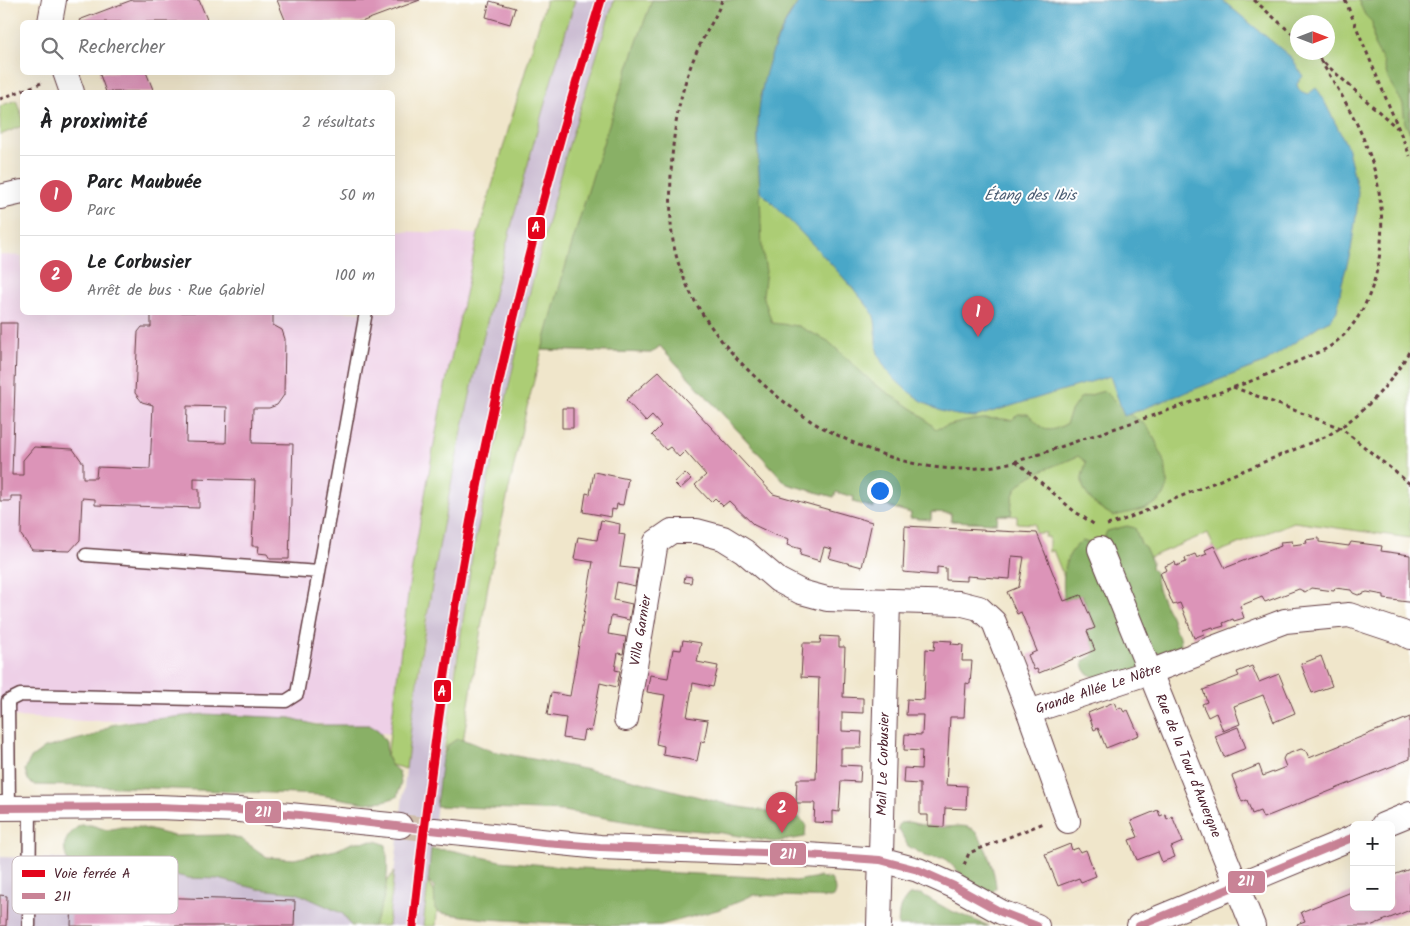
<!DOCTYPE html>
<html lang="fr">
<head>
<meta charset="utf-8">
<style>
  :root { --surface:#fff; --page:#f6f6f6; --text:#202124; --muted:#757577; --line:#e0e0e0; --accent:#d1495b }
  body { margin:0; font-family:Kalam,sans-serif; background:var(--page); color:var(--text) }
  .controls { position:absolute; right:15px; bottom:15px; display:grid; overflow:hidden; border-radius:8px; box-shadow:0 5px 20px #0002 }
  .controls button { width:45px; height:45px; display:grid; place-items:center; padding:0; border:0; border-bottom:1px solid var(--line); background:var(--surface); color:var(--text); font:25px sans-serif }
  .compass { position:absolute; left:1290px; top:15px; width:45px; height:45px; border-radius:50%; background:var(--surface); box-shadow:0 5px 20px #0002; rotate:90deg }
  .you { position:absolute; left:879px; top:490px; width:18px; height:18px; margin:-12px; border:4px solid #fff; border-radius:50%; background:#1a73e8; box-shadow:0 0 0 8px #1a73e833 }
  .badge { display:grid; place-items:center; width:32px; height:32px; border-radius:50%; background:var(--accent); color:#fff; font-size:16px; font-weight:700 }
  .pin { position:absolute; translate:-50% -41px; filter:drop-shadow(0 1px 2px #0008) }
  .pin::after { content:''; position:absolute; top:26px; width:18px; height:15px; background:inherit; clip-path:polygon(0 0,100% 0,50% 100%) }
  .list { margin:0; padding:0; list-style:none }
  h2 { display:flex; justify-content:space-between; align-items:center; height:65px; margin:0; padding:0 20px; font-size:21px }
  h2 small { font-size:16px; font-weight:400; color:var(--muted) }
  .list li { display:grid; grid-template-columns:32px 1fr auto; gap:15px; align-items:center; box-sizing:border-box; height:80px; padding:0 20px; border-top:1px solid var(--line) }
  .list b { display:block; font-size:19px; white-space:nowrap }
  .list p { margin:0; font-size:16px; white-space:nowrap; color:var(--muted) }
  .list em { font-size:16px; font-style:normal; color:var(--muted) }
  .icon { flex:none; width:28px; height:28px; fill:none; stroke:currentColor; stroke-width:2; stroke-linecap:round; stroke-linejoin:round }
  .map { position:relative; flex:none; width:1410px; height:926px; overflow:hidden }
  .search { position:absolute; background:var(--surface); box-shadow:0 5px 20px #0002; left:20px; top:20px; width:375px; height:55px; display:flex; align-items:center; gap:12px; box-sizing:border-box; padding:0 18px; border-radius:8px; color:var(--muted); font-size:19px }
  .panel { position:absolute; background:var(--surface); box-shadow:0 5px 20px #0002; left:20px; top:90px; width:375px; height:225px; border-radius:8px }
  .map>svg:first-child { display:block }
  .built { fill:#eed0e7 }
  .industrial { fill:#ccbed3 }
  .green { fill:#accd75; stroke:#7b7650; fill-rule:evenodd }
  .forest { fill:#89b066; stroke:#6a6848 }
  .water { fill:#49a7c8; stroke:#4a637a }
  .building { fill:#dc94b8; fill-rule:evenodd }
  .lines { fill:none; stroke-linecap:round; stroke-linejoin:round }
  .street-tunnel { stroke:#cfbeab; stroke-width:24; stroke-dasharray:24 12; stroke-linecap:butt }
  .lane-casing { stroke:#633d43; stroke-width:15 }
  .street-casing { stroke:#633d43; stroke-width:26 }
  .path { stroke:#633d43; stroke-width:3; stroke-dasharray:4 4; stroke-linecap:butt }
  .lane { stroke:#fff; stroke-width:12 }
  .street { stroke:#fff; stroke-width:24 }
  .bus-1-casing { stroke:#fff; stroke-width:11 }
  .bus-1 { stroke:#c98396; stroke-width:8 }
  .rail-1-casing { stroke:#fff; stroke-width:12 }
  .rail-1 { stroke:#e3051c; stroke-width:9 }
  .labels { text-anchor:middle; dominant-baseline:central; stroke-width:4; stroke-linejoin:round; paint-order:stroke }
  .street-label { font-size:14px; fill:#4a1f2b; stroke:#fff }
  .water-label { font-size:15px; font-style:italic; fill:#4a5c72; stroke:#fff }
  .key { fill:#fff; stroke:#c9bcbf; stroke-width:1 }
  .key-label { font-size:14px; fill:#4a1f2b }
  .line-badge { stroke:#fff; stroke-width:2 }
  .badge-label { font-size:14px; text-anchor:middle; font-weight:bold; fill:#fff }
</style>
</head>
<body>
<div class="map">
<svg width="1410" height="926" viewBox="0 0 1410 926">
  <rect width="100%" height="100%" fill="#fff"/>
  <filter id="ink" filterUnits="userSpaceOnUse"><feTurbulence type="fractalNoise" baseFrequency=".02" numOctaves="2"/><feDisplacementMap in="SourceGraphic" scale="10" xChannelSelector="R" yChannelSelector="G"/><feConvolveMatrix kernelMatrix="1 2 1 2 8 2 1 2 1" color-interpolation-filters="sRGB"/></filter>
  <filter id="wash" filterUnits="userSpaceOnUse"><feTurbulence type="fractalNoise" baseFrequency=".0096" numOctaves="4" result="noise"/><feDisplacementMap in="SourceGraphic" scale="20" xChannelSelector="R" yChannelSelector="G"/><feGaussianBlur stdDeviation="1.12" result="paint"/><feColorMatrix in="noise" values="0 0 0 0 0 0 0 0 0 0 0 0 0 0 0 0 0 1.4 0 .05"/><feComposite in="paint" operator="in"/></filter>
  <g filter="url(#wash)">
    <rect width="100%" height="100%" fill="#f0e6cb"/>
    <!-- built -->
    <path class="built" d="M393 231 478 234 410 579 390 734 278 718 85 721 0 716V255L22 256V312H392Z"/>
    <!-- industrial -->
    <path class="industrial" d="M575 0H614L563 164 528 299 473 550 445 732 423 926H388L411 727 439 544 479 351 539 121Z
      M0 857 117 861 379 898 368 926H0Z"/>
    <!-- green -->
    <path class="green" d="M546 0H575C500 251 435 508 406 769L391 765 387 757 410 579 441 405 478 234Z
      M614 0H1410V538L1294 522 1216 553 1208 533 1143 560 1107 658 1082 595 1077 597 1069 590 1053 550 1049 552V537H1045L1046 533H1035V524L1017 523V516L998 515 997 523 951 521V513L931 512V520L910 518 911 513 875 503 874 508 853 502 854 497 836 492 834 497 787 484 660 346 651 353 542 350 526 411 488 585 462 748 441 773 473 550 528 299 563 164ZM1298 22H1328V52H1298Z
      M16 100 22 116V126L0 135V106Z
      M394 872 388 926H368L386 882Z
      M428 882 438 898 436 926H423Z"/>
    <!-- forest -->
    <path class="forest" d="M652 0H800L790 14 775 43 761 93 758 136 762 248 766 271 763 295 772 323 798 326 828 341 874 384 916 411 936 429C963 421 984 416 1012 420L1018 414H1028C1044 428 1043 436 1066 424L1071 411 1080 398 1104 391C1113 398 1120 407 1129 414 1135 419 1144 422 1148 428 1158 442 1177 485 1161 499 1149 510 1129 512 1114 516 1100 509 1085 499 1082 482 1081 476 1085 468 1086 462L1078 456C1059 466 1019 473 1013 496 1011 502 1012 509 1011 515H998L997 523 951 521V513L931 512V520L910 518 911 513 875 503 874 508 853 502 854 497 836 492 834 497 787 484 660 346 651 353 542 350C574 232 610 115 652 0Z
      M1358 0H1410V133L1405 123 1403 104 1388 79 1383 61 1374 45 1372 22 1365 15Z
      M1127 526 1135 528 1141 544 1145 547 1152 562 1151 567 1155 573 1158 589 1167 610 1171 616 1176 631 1180 636 1181 644 1178 649 1166 656 1163 653H1155L1138 670 1098 678 1088 674 1084 668 1083 661 1093 655 1095 650 1087 631 1095 627 1082 595 1064 601C1063 577 1061 557 1082 541L1098 544 1104 538 1107 531Z
      M204 714 291 718 316 725H369L378 730 386 742 387 757 391 765 399 772 401 783 397 797 384 801 366 803 320 795 123 787 33 785 28 780 25 770 30 759 45 748 95 735 111 725 135 721Z
      M457 739C470 740 480 747 492 751L614 775 734 806 797 816 806 824 805 837 774 842 722 833 659 827 564 811 436 806 442 758 448 745Z
      M909 822C921 825 932 827 944 827 951 827 961 825 968 827 983 831 996 874 996 888L991 894 980 891 944 858 927 857 908 846 898 828 900 823Z
      M80 825H91L107 830 121 827H139L174 836 224 835 241 839 267 857 294 859 336 850 354 842 377 841 386 845C390 873 386 901 373 926H351L343 914 297 893 258 889 218 879 188 878 168 873H111L80 868 69 864C60 845 65 837 80 825Z
      M431 849 450 850 500 861 580 868 757 877 795 881 819 877 831 879C835 886 837 892 832 898L753 895 721 909 661 925 609 926 486 919 441 913 435 909 434 886 428 882Z
      M921 894 949 910 989 926H898C899 911 898 907 909 895Z"/>
    <!-- water -->
    <path class="water" d="M800 0H1222L1292 58 1303 76 1297 84C1298 90 1301 92 1308 94L1316 88 1320 93 1347 146 1358 191 1357 209 1351 250 1342 283 1337 311 1330 320 1320 325 1266 362 1124 416 1110 376 975 417C964 416 952 415 941 411 919 402 885 377 878 353 873 339 880 322 870 309 836 267 798 229 760 191 759 173 758 155 758 137 757 89 772 39 800 0Z"/>
    <g id="blocks">
      <!-- building -->
      <path class="building" d="M132 0H199L208 22H80L79 20Z
        M277 0H420L361 22H286Z
        M490 1 515 8 510 24 486 17Z
        M99 72H146L154 92H106Z
        M151 312H273V325L282 330 285 339 284 395 277 405 269 408H253L252 443 293 444 289 559H270L267 554 258 553 259 546H252L255 480 194 478V489H199V508L95 505V499L82 498 80 540 70 551 32 550 21 535 22 496H11V501H0V323H17L12 475H23V460L34 447 73 449 83 463V478H96L97 467 150 469 153 405 142 402 135 393 138 332 142 327H151ZM187 406 227 407 226 443 186 442Z
        M659 371 773 494 872 522 862 567 829 558 832 549 824 547 820 561 800 555 801 549 787 545 789 539 775 535 754 525 729 501 723 506 715 498 711 502 695 485 706 475 685 451 679 457 670 447 666 450 652 435 661 426 652 416 646 422 626 400Z
        M562 408H573V428H562Z
        M594 472 628 479 623 505 617 504 616 510 612 509 611 517 583 512 586 493 590 494Z
        M685 473 691 479 680 489 674 483Z
        M601 520 620 524 619 534 625 535 620 567 638 569 635 586 617 582 614 600 632 604 629 620 611 616 608 634 626 637 623 654 618 653 615 670 620 671 617 687 600 683 591 731 584 730 582 741 563 738 566 718 547 715 551 693 570 696 593 562 574 559 578 537 597 540Z
        M905 526 1037 533 1064 601 1081 595 1095 628 1087 631 1095 650 1039 673 1037 669 1034 670 1028 655 1037 651 1021 612 1017 614 1007 592 1019 587 1024 557 1012 556 1010 579 967 576V581L946 580V568L937 567V575L903 572Z
        M1319 538V542L1349 546 1351 542 1382 546 1381 551 1410 555V604L1408 602 1384 599V595L1367 592 1358 595 1353 593 1351 590 1335 588 1334 591 1311 588 1305 592 1299 589 1265 602 1262 597 1240 606 1244 618 1234 621 1233 619 1223 623 1224 626 1214 629 1213 627 1203 630 1204 634 1194 638 1180 603 1173 605 1160 573 1167 570 1165 566 1175 562 1176 566 1186 562 1185 558 1195 554 1197 558 1207 554 1205 550 1214 546 1225 568 1281 546 1280 542 1292 541 1293 545 1307 543 1306 540Z
        M685 576 692 577 691 583 684 582Z
        M821 636 839 637V647H845L843 697 863 698V713L842 712V731L862 732 861 748H841V765L861 766 860 782 841 781 839 812 833 811V823L814 822 815 803H796L797 779H816L819 678 801 677 803 643H820Z
        M683 640 701 643 697 662 718 666 713 687 693 683 687 717 708 720 704 742 701 741 697 761 663 755 664 746 656 744 665 695 647 692 650 675 668 678 673 649 681 650Z
        M935 640 952 641 951 644 963 645 962 661H972L970 684 966 683 964 717H950L946 785 967 786 966 809 945 808 944 827 928 826V815H920V784L903 783 904 768 921 769 922 751 904 750 905 734 922 735 923 715H906L907 699 924 700 926 649 934 650Z
        M1321 656 1332 686 1312 693 1301 664Z
        M1252 666 1259 682 1279 674 1295 713 1274 722 1263 695 1234 706 1240 724 1223 731 1216 713 1208 717 1202 704 1207 702 1203 690 1239 676 1237 672Z
        M1114 702 1117 709 1121 707 1124 712 1128 710 1139 735 1106 748 1098 728 1094 730 1088 713Z
        M1410 717V759L1263 818 1260 811 1252 814 1247 800 1242 802 1232 776 1259 765 1263 776 1286 767 1283 759 1285 755 1301 749 1306 751 1309 758Z
        M1238 727 1246 748 1224 757 1215 736Z
        M1158 810 1160 816 1165 814 1167 819 1172 816 1183 842 1171 847 1175 857 1162 862 1158 852 1137 860 1129 840 1138 837 1131 821Z
        M1070 844 1072 850 1078 848 1080 852 1086 850 1096 876 1081 882 1079 878 1058 886 1045 854Z
        M1410 869V910L1370 926H1298L1297 924 1305 921 1301 912 1354 891V907H1391V876Z
        M0 895 7 896 6 926H0Z
        M72 895 295 901 294 926H71Z"/>
    </g>
  </g>
  <g filter="url(#ink)">
    <use href="#blocks" fill-opacity="0" stroke="#633d43" stroke-width="1"/>
    <g class="lines">
      <!-- street-tunnel -->
      <path class="street-tunnel" d="M400 826 434 830"/>
      <!-- lane casing -->
      <g class="lane-casing">
        <path id="lane" d="M86 555 319 572
          M9 807 8 701 20 695 286 701 297 694 366 312
          M29 926 30 807"/>
      </g>
      <!-- street casing -->
      <g class="street-casing">
        <g id="street">
          <path d="M50 22 54 0"/>
          <path d="M65 72 72 92"/>
          <path d="M0 197 22 192"/>
          <path id="s1" d="M1100 549 1253 926"/>
          <path d="M1029 712 1068 821"/>
          <path id="s2" d="M626 719 656 542 672 531H697L723 538 744 551 778 580 801 592 827 599 959 603 979 608 994 622 1029 712 1150 672 1285 621 1349 615 1403 633 1410 637"/>
          <path d="M0 808 157 807 239 810 400 826"/>
          <path d="M1383 825 1410 814"/>
          <path d="M434 830 600 847 792 854 880 860 918 870 954 886 1001 912 1037 926"/>
          <path id="s3" d="M879 926 888 602"/>
          <path d="M1139 926 1354 837"/>
        </g>
      </g>
      <!-- path -->
      <path class="path" d="M722 0C716 18 705 33 697 51 673 104 669 165 671 223 675 303 745 377 808 419 816 425 826 429 835 434 879 456 928 473 978 468 1017 465 1055 448 1092 436 1143 419 1193 402 1243 384 1271 374 1297 361 1324 350 1382 317 1391 227 1374 169 1363 129 1342 95 1320 60
        M1254 0 1298 39
        M1345 0 1410 156
        M1312 52 1397 128
        M0 99 44 82
        M1233 387 1341 428 1410 484
        M1016 461 1074 511 1095 525
        M1107 525 1121 521 1327 436C1361 416 1391 385 1410 350
        M964 865 969 853 1044 823"/>
      <!-- lane -->
      <use href="#lane" class="lane"/>
      <!-- street -->
      <use href="#street" class="street"/>
      <!-- bus-1 casing -->
      <g class="bus-1-casing">
        <path id="bus-1" d="M0 808 157 807 239 810 300 815 545 843 600 847 792 854 880 860 918 870 954 886 1001 912 1037 926
          M1139 926 1354 837"/>
      </g>
      <!-- bus-1 -->
      <use href="#bus-1" class="bus-1"/>
      <!-- rail-1 casing -->
      <g class="rail-1-casing">
        <path id="rail-1" d="M413 926C431 759 454 592 489 428 519 283 558 141 601 0"/>
      </g>
      <!-- rail-1 -->
      <use href="#rail-1" class="rail-1"/>
    </g>
  </g>
  <g class="labels">
    <!-- street labels -->
    <g class="street-label">
      <text stroke="none"><textPath href="#s2" startOffset="90">Villa Garnier</textPath></text>
      <text stroke="none"><textPath href="#s2" startOffset="716">Grande Allée Le Nôtre</textPath></text>
      <text stroke="none"><textPath href="#s3" startOffset="162">Mail Le Corbusier</textPath></text>
      <text stroke="none"><textPath href="#s1" startOffset="234">Rue de la Tour d'Auvergne</textPath></text>
    </g>
    <!-- water labels -->
    <g class="water-label">
      <text x="1030" y="196">Étang des Ibis</text>
    </g>
  </g>
  <!-- legend -->
  <rect x="12" y="856" width="166" height="58" rx="8" class="key"/>
  <rect x="22" y="870" width="23" height="7" fill="#e3051c"/>
  <rect x="22" y="893" width="23" height="6" fill="#c98396"/>
  <g class="key-label">
    <text x="54" y="878">Voie ferrée A</text>
    <text x="54" y="901">211</text>
  </g>
  <g class="line-badge">
    <rect x="527" y="216" width="19" height="24" rx="5" fill="#e3051c"/>
    <rect x="433" y="679" width="19" height="24" rx="5" fill="#e3051c"/>
    <rect x="244" y="800" width="38" height="24" rx="5" fill="#c98396"/>
    <rect x="769" y="842" width="38" height="24" rx="5" fill="#c98396"/>
    <rect x="1227" y="870" width="39" height="24" rx="5" fill="#c98396"/>
  </g>
  <g class="badge-label">
    <text x="536" y="232">A</text>
    <text x="442" y="696">A</text>
    <text x="263" y="817">211</text>
    <text x="788" y="859">211</text>
    <text x="1246" y="886">211</text>
  </g>
</svg>
<div class="controls">
<button>+</button>
<button>−</button>
</div>
<svg class="compass" viewBox="-18 -18 36 36"><path d="M0-13l5 13h-10z" fill="#e53935"/><path d="M0 13l5-13h-10z" fill="#757577"/></svg>
<div class="you"></div>
<div class="pin badge" style="left:978px;top:337px">1</div>
<div class="pin badge" style="left:782px;top:833px">2</div>
<div class="search"><svg class="icon" aria-label="search" viewBox="0 0 24 24"><circle cx="10" cy="10" r="6"/><path d="M15 15l6 6"/></svg>Rechercher</div>
<section class="panel">
<h2>À proximité<small>2 résultats</small></h2>
<ul class="list">
<li><span class="badge">1</span><div><b>Parc Maubuée</b><p>Parc</p></div><em>50 m</em></li>
<li><span class="badge">2</span><div><b>Le Corbusier</b><p>Arrêt de bus · Rue Gabriel</p></div><em>100 m</em></li>
</ul>
</section>
</div>
</body>
</html>
